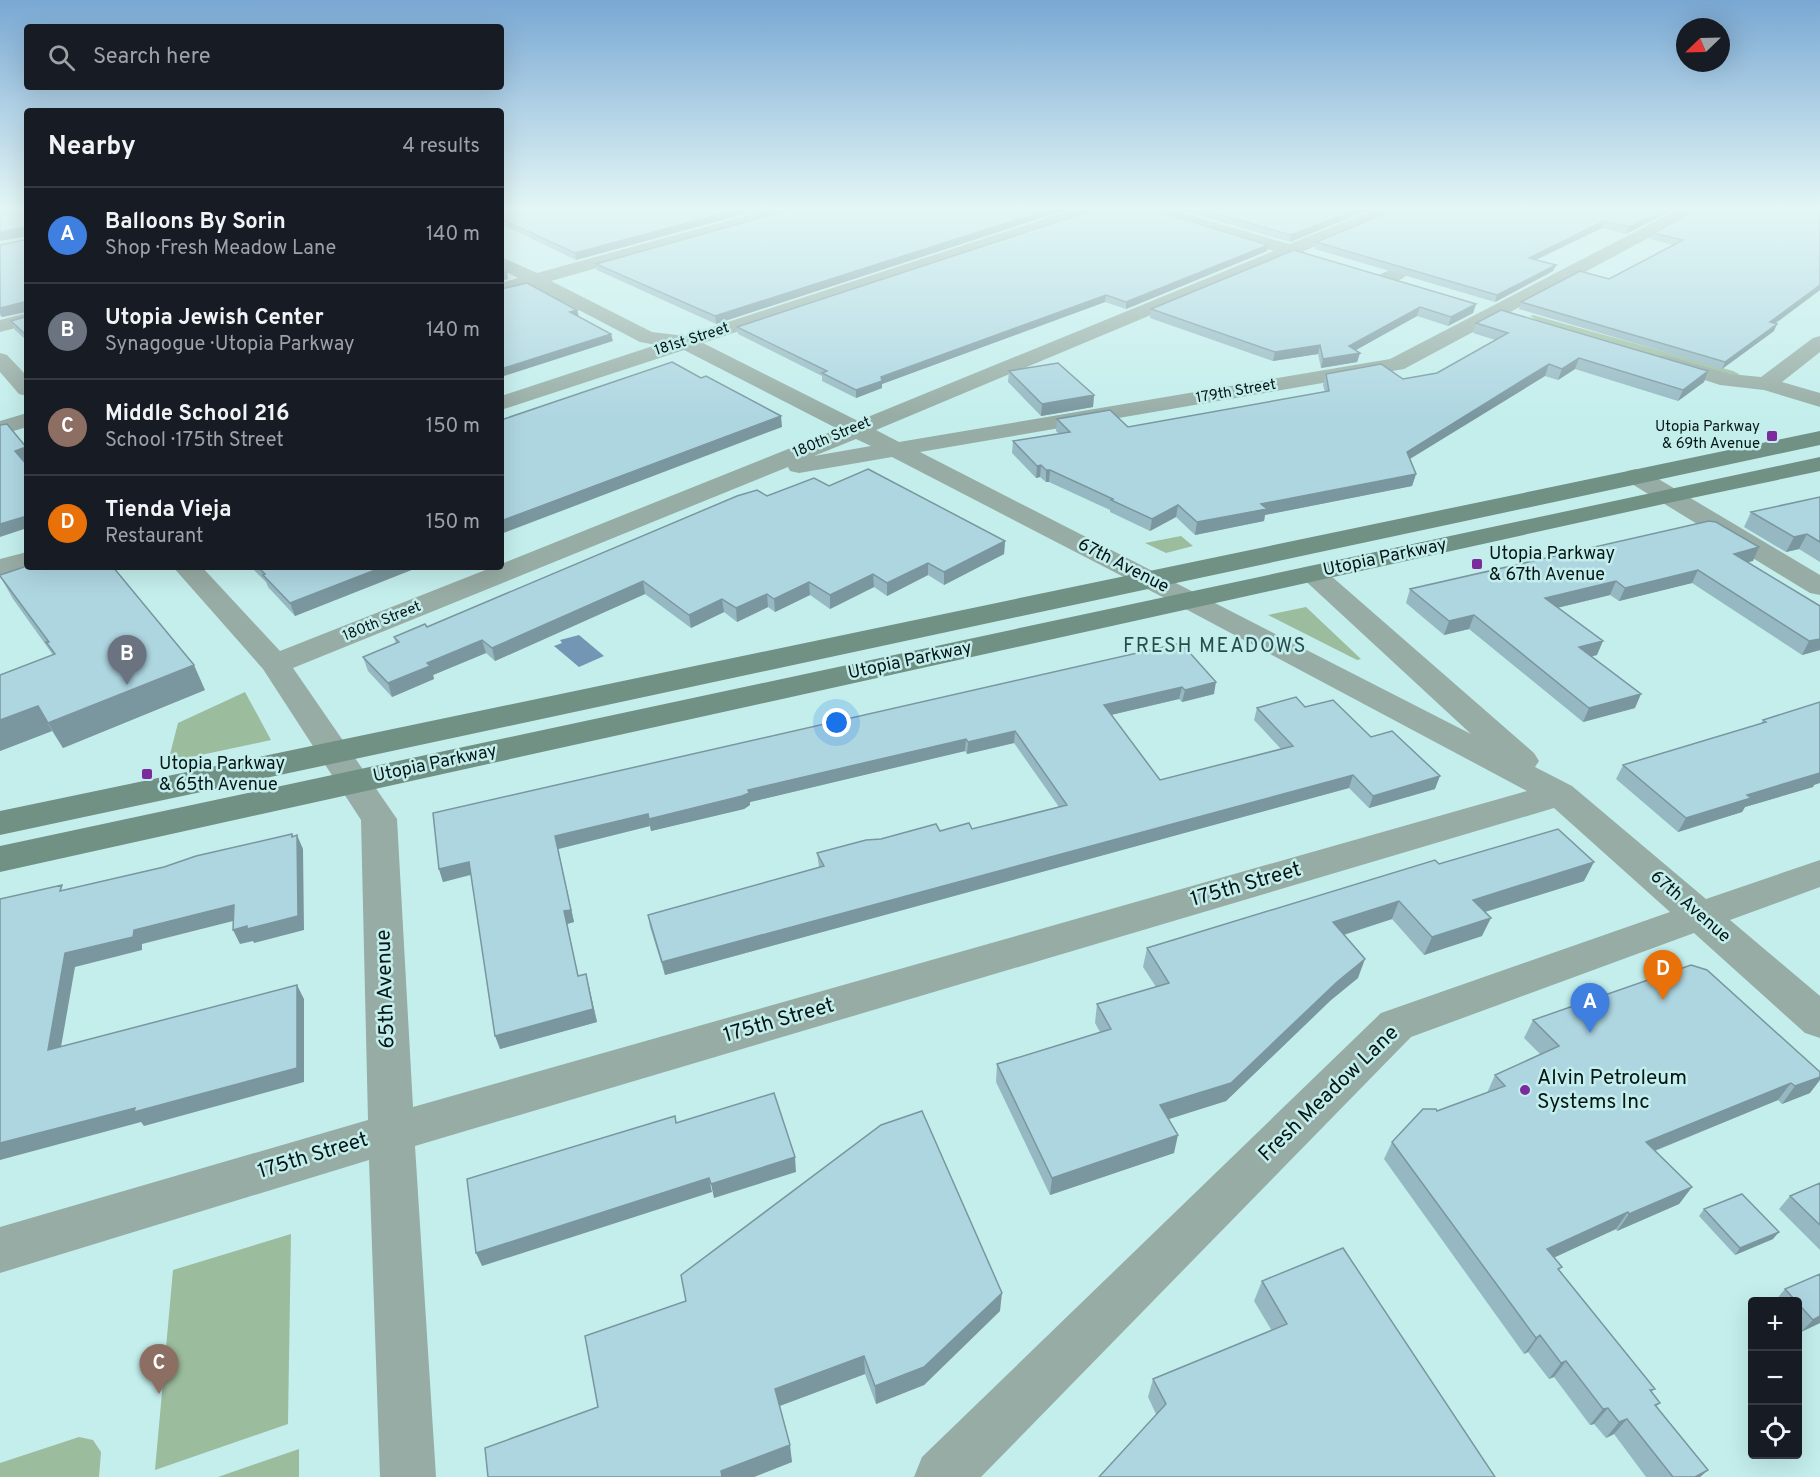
<!DOCTYPE html>
<html lang="en">
<head>
<meta charset="utf-8">
<style>
  :root { --surface:#171b24; --page:#242831; --text:#f1f3f6; --muted:#9ea1a6; --line:#363941; --accent:#8c9099 }
  body { margin:0; font-family:Overpass,sans-serif; background:var(--page); color:var(--text) }
  .controls { position:absolute; right:18px; bottom:18px; display:grid; overflow:hidden; border-radius:6px; box-shadow:0 6px 24px #0002 }
  .controls button { width:54px; height:54px; display:grid; place-items:center; padding:0; border:0; border-bottom:2px solid var(--line); background:var(--surface); color:var(--text); font:30px sans-serif }
  .compass { position:absolute; left:1676px; top:18px; width:54px; height:54px; border-radius:50%; background:var(--surface); box-shadow:0 6px 24px #0002; rotate:247deg }
  .you { position:absolute; left:837px; top:723px; width:21px; height:21px; margin:-15px; border:4px solid #fff; border-radius:50%; background:#1a73e8; box-shadow:0 0 0 9px #1a73e833 }
  .badge { display:grid; place-items:center; width:39px; height:39px; border-radius:50%; background:var(--accent); color:#fff; font-size:20px; font-weight:700 }
  .pin { position:absolute; translate:-50% -50px; filter:drop-shadow(0 2px 3px #0008) }
  .pin::after { content:''; position:absolute; top:32px; width:21px; height:18px; background:inherit; clip-path:polygon(0 0,100% 0,50% 100%) }
  .list { margin:0; padding:0; list-style:none }
  h2 { display:flex; justify-content:space-between; align-items:center; height:78px; margin:0; padding:0 24px; font-size:26px }
  h2 small { font-size:20px; font-weight:400; color:var(--muted) }
  .list li { display:grid; grid-template-columns:39px 1fr auto; gap:18px; align-items:center; box-sizing:border-box; height:96px; padding:0 24px; border-top:2px solid var(--line) }
  .list b { display:block; font-size:22px; white-space:nowrap }
  .list p { margin:0; font-size:20px; white-space:nowrap; color:var(--muted) }
  .list em { font-size:20px; font-style:normal; color:var(--muted) }
  .icon { flex:none; width:33px; height:33px; fill:none; stroke:currentColor; stroke-width:2; stroke-linecap:round; stroke-linejoin:round }
  .map { position:relative; flex:none; width:1820px; height:1477px; overflow:hidden }
  .search { position:absolute; background:var(--surface); box-shadow:0 6px 24px #0002; left:24px; top:24px; width:480px; height:66px; display:flex; align-items:center; gap:15px; box-sizing:border-box; padding:0 21px; border-radius:6px; color:var(--muted); font-size:22px }
  .panel { position:absolute; background:var(--surface); box-shadow:0 6px 24px #0002; left:24px; top:108px; width:480px; height:462px; border-radius:6px }
  .map>svg:first-child { display:block }
  .green { fill:#9cbc9e }
  .water { fill:#7296b3 }
  .lines { fill:none; stroke-linecap:round; stroke-linejoin:round }
  .street { fill:#97aca4; fill-rule:evenodd }
  .secondary { fill:#729185; fill-rule:evenodd }
  .wall { fill:#96b8c2 }
  .shaded-wall { fill:#7a969e }
  .building { fill:#aed6e1; stroke:#7a969e; stroke-width:1.5 }
  .poi-dot { fill:#7b2b9c; stroke:#c3eeec; stroke-width:2 }
  .labels { text-anchor:middle; dominant-baseline:central; stroke-width:5; stroke-linejoin:round; paint-order:stroke }
  .far-street-label { font-size:15px; fill:#061616; stroke:#c3eeec }
  .far-poi-label { font-size:15px; fill:#061616; stroke:#c3eeec; text-anchor:end }
  .poi-label { font-size:18px; fill:#061616; stroke:#c3eeec; text-anchor:start }
  .street-label { font-size:18px; fill:#061616; stroke:#c3eeec }
  .neighbourhood-label { font-size:20px; letter-spacing:1.5px; fill:#264d4d; stroke:#c3eeec }
  .near-street-label { font-size:21px; fill:#061616; stroke:#c3eeec }
  .near-poi-label { font-size:21px; fill:#061616; stroke:#c3eeec; text-anchor:start }
</style>
</head>
<body>
<div class="map">
<svg width="1820" height="1477" viewBox="0 0 1820 1477">
  <rect width="100%" height="100%" fill="#c3eeec"/>
  <!-- green -->
  <path class="green" d="M1533 315 1733 371 1739 374 1738 377 1725 376 1537 320 1530 316Z
    M1181 536 1193 546 1166 553 1145 543Z
    M1306 607 1361 659 1357 660 1268 615Z
    M245 692 271 740 168 762 178 723Z
    M291 1234 288 1424 155 1470 173 1270Z
    M79 1437 93 1440 101 1452 99 1477H0V1463Z
    M299 1449V1477H218Z"/>
  <!-- water -->
  <path class="water" d="M579 635 604 656 579 667 554 646 562 643 560 640Z"/>
  <g class="lines">
    <!-- street -->
    <path class="street" d="M767 210H793L791 213 551 281 652 332 685 336 1072 210H1096L1094 213 703 343 858 421 1274 251 1150 213 1148 210H1173L1289 244 1374 210H1396L1394 213 1304 251 1302 256H1292L876 430 899 442 1390 359 1677 210H1697L1695 213 1404 369 920 452 1471 734 1298 574 1302 568 1312 566 1322 568 1534 753 1539 761 1535 767 1572 786 1706 899 1820 860V887L1730 920 1820 996V1038L1805 1033 1694 933 1411 1037 981 1477H914L922 1457 1381 1013 1670 912 1554 808 415 1146 436 1477H380L369 1160 0 1273V1227L368 1120 361 820 263 669 173 567H202L280 651 493 567H501V564L838 429 684 350 501 410V396L656 345 640 342 533 286 501 295V283L518 278 501 269V257L537 273ZM856 439 871 446 814 456ZM892 457 1180 606 1527 791 413 1107 397 819 293 668 788 467 790 471 799 473Z
      M1400 266 1406 268 1409 272C1403 281 1389 285 1378 283L1376 279 1378 275Z
      M27 313V325L0 332V320Z
      M1820 336V352L1782 382 1820 393V407L1764 390 1720 385 1658 365 1654 361 1658 357 1665 355 1730 374 1761 377 1813 338Z
      M0 353 7 355 27 376V396L19 394 0 372Z
      M27 413V427L0 435V421Z
      M1636 469 1645 471 1820 575V595L1810 593 1627 481 1624 476 1627 471Z
      M27 552V567H33L0 576V559Z"/>
    <!-- secondary -->
    <path class="secondary" d="M1820 431V445L0 835V811Z
      M1820 457V471L1668 503 0 872V846Z"/>
  </g>
  <!-- wall -->
  <path class="wall" d="M27 210V341L15 330 11 321 25 317 24 312 2 317 0 316V245L25 240Z
    M501 210H759L576 260 501 224Z
    M788 210 716 324 597 270 596 264Z
    M1180 210H1369L1290 242Z
    M1673 210 1626 234 1602 228 1536 260 1556 265 1553 271 1495 302 1315 249 1316 242Z
    M1697 210 1820 290 1775 324 1774 331 1722 369 1519 309 1521 302 1609 279 1673 245 1650 239 1653 233Z
    M1268 245 1267 251 1126 309 1105 302 882 384V388L856 398 822 381V376L738 334 737 327Z
    M1476 304 1473 313 1448 326 1417 316 1356 350 1360 353 1357 362 1321 368 1318 354 1273 361 1150 318 1151 309Z
    M1476 323 1708 371 1704 382 1678 401 1575 369 1558 380 1545 376 1410 459 1416 474 1412 486 1265 515 1264 521 1195 535 1176 517 1150 531 1110 512V510L1049 482H1046L1040 477 1036 478 1012 453 1013 441 1059 434 1056 431 1057 419 1128 427 1325 392 1323 385 1326 374 1403 379 1437 373 1495 340 1473 333Z
    M1009 371 1094 395 1093 407 1041 416 1008 382Z
    M829 486 1005 541 1004 554 944 585 928 575 887 596 874 587 830 609 810 595 775 612 768 607 737 622 724 612 691 628 645 594 495 661 486 653 433 675 434 679 392 697 368 671 363 657 396 644 394 637 427 627 767 496Z
    M1820 497V562L1799 549 1786 552 1744 527 1751 512Z
    M1753 561 1748 562 1820 650 1802 655 1692 583 1619 601 1610 595 1557 608 1597 655 1592 656 1635 708 1583 722 1469 629 1444 635 1406 603 1410 589Z
    M252 567H419L295 616 268 587 266 582 253 569Z
    M0 576 205 690 63 748 52 731 0 751 53 655 13 599Z
    M1181 643 1214 694 1182 702 1179 699 1111 715 1160 780 1281 749 1254 720 1257 708 1305 707 1371 737 1435 789 1369 808 1349 788 665 975 650 927 648 915 819 867 817 853 881 839 940 831 972 829 1059 807 1014 743 967 754 965 751 750 802V805L744 809 651 831 650 826 558 849 574 922 567 924 578 976 589 986 597 1022 500 1049 471 875 443 882 439 869Z
    M1820 702 1814 785 1813 787 1745 807 1742 812 1678 832 1616 779 1623 765 1761 724 1763 720Z
    M1439 864 1584 881 1485 912 1482 936 1424 955 1392 919 1344 935 1358 978 1331 1000 1226 1101 1169 1119 1174 1153 1050 1195 996 1082 997 1064 1100 1032 1095 1023 1097 1004 1156 987 1143 967 1147 948Z
    M1691 965 1810 1093 1782 1104 1778 1100 1655 1151 1692 1187 1679 1204 1617 1231 1616 1229 1554 1257 1560 1271 1655 1389 1651 1392 1660 1403 1656 1407 1708 1470 1700 1477H1646L1614 1434 1606 1438 1594 1424 1590 1425 1554 1377 1549 1379 1528 1352 1524 1354 1384 1159 1392 1142 1487 1093 1495 1075 1540 1054 1524 1038 1533 1020Z
    M1820 1183V1250L1779 1209 1790 1196Z
    M1704 1209 1773 1239 1735 1255 1699 1216Z
    M1820 1274V1323L1801 1332 1797 1328V1302H1774L1785 1289Z
    M1262 1281 1495 1477 1156 1414 1148 1397 1153 1379 1272 1331 1254 1301Z
    M1000 1311 924 1385 876 1404 865 1374 779 1406 792 1462 754 1477H488Z"/>
  <!-- shaded-wall -->
  <path class="shaded-wall" d="M736 210H759L576 260 575 253Z
    M1047 210H1066L716 324 715 316Z
    M1355 210H1369L1290 242 1291 235Z
    M1663 210H1673L1626 234 1629 227Z
    M1604 221 1602 228 1527 264 1529 258Z
    M25 227 27 236 0 241V232Z
    M1268 245 1267 251 1126 309V302Z
    M1556 265 1553 271 1495 302 1497 295Z
    M507 272 508 279 501 281V274Z
    M1820 285V290L1767 329 1770 322Z
    M1106 295 1105 302 882 384V388L856 398V390L881 377Z
    M24 302 27 312 2 317 0 313V308Z
    M1476 304 1473 313 1448 326 1451 317Z
    M1420 307 1417 316 1347 355 1360 353 1357 362 1321 368 1323 359Z
    M577 310 579 317 570 312Z
    M1777 324 1774 331 1722 369 1725 362Z
    M611 334 613 341 501 377V369Z
    M1320 345 1318 354 1273 361 1275 352Z
    M1579 358 1575 369 1558 380 1562 369Z
    M1549 364 1545 376 1403 463 1407 452Z
    M1708 371 1704 382 1678 401 1683 390Z
    M1094 395 1093 407 1041 416 1042 404Z
    M781 416 782 427 501 534V521Z
    M26 447 27 450V459L20 461 15 451Z
    M1041 465 1040 477 1036 478 1037 466Z
    M1046 470H1050L1049 482H1046Z
    M1416 474 1412 486 1265 515 1264 521 1195 535 1197 522 1261 504Z
    M1178 505 1176 517 1150 531 1152 519Z
    M27 516V528L0 537V524Z
    M1807 534 1799 549 1786 552 1794 537Z
    M1005 541 1004 554 944 585V572Z
    M1759 547 1753 561 1728 567 1734 554Z
    M928 563V575L887 596V583Z
    M383 567H419L295 616 290 603Z
    M1698 570 1692 583 1619 601 1625 588Z
    M873 574 874 587 830 609V595Z
    M643 581 645 594 495 661 492 648Z
    M1616 581 1610 595 1540 612 1545 598Z
    M809 582 810 595 775 612 774 599Z
    M767 594 768 607 737 622 736 608Z
    M722 599 724 612 691 628 689 615Z
    M1474 615 1469 629 1444 635 1449 621Z
    M1820 639V650L1802 655 1809 641Z
    M482 640 486 653 433 675 434 679 392 697 388 683 427 663Z
    M1603 641 1597 655 1574 661 1579 647Z
    M194 665 205 690 63 748 48 723Z
    M1216 682 1214 694 1182 702 1185 690Z
    M1182 687 1179 699 1102 717 1104 705Z
    M1641 694 1635 708 1583 722 1589 708Z
    M38 706 52 731 0 751V720Z
    M1015 731 1014 743 967 754 968 742Z
    M966 739 965 751 750 802V805L744 809 651 831 649 819 748 790Z
    M1820 771V783L1814 785 1813 787 1745 807 1742 812 1678 832 1686 818 1747 795Z
    M1353 775 1349 788 665 975 662 962Z
    M1440 776 1435 789 1369 808 1373 796Z
    M648 814 650 826 558 849 574 922 567 924 581 989 564 911 555 836Z
    M292 834 297 847V835L303 849 304 930 254 943 253 941 240 944 233 930 247 926 292 837Z
    M469 862 473 874 443 882 439 869Z
    M1594 862 1584 881 1465 918 1473 900Z
    M1399 901 1392 919 1327 940 1333 922Z
    M234 905 241 919 142 944V950L75 967 58 1064 48 1050 65 953 134 930Z
    M1491 918 1482 936 1424 955 1432 937Z
    M1365 959 1358 978 1331 1000 1226 1101 1156 1123 1160 1105 1337 982Z
    M586 974 597 1022 500 1049 495 1036Z
    M297 985 304 999V1082L144 1126 141 1122 0 1160V1143Z
    M1820 1077V1080L1810 1093 1782 1104 1795 1086Z
    M1791 1083 1778 1100 1634 1159 1646 1142Z
    M1178 1135 1174 1153 1050 1195 1052 1178Z
    M795 1157 796 1172 714 1198 711 1184Z
    M709 1178 712 1192 482 1266 476 1253Z
    M1692 1187 1679 1204 1617 1231 1629 1214Z
    M1628 1212 1616 1229 1536 1266 1547 1249Z
    M1779 1232 1773 1239 1735 1255 1740 1248Z
    M1002 1293 1000 1311 924 1385 876 1404 875 1386Z
    M1820 1316V1323L1801 1332 1813 1320Z
    M1540 1335 1528 1352 1524 1354 1536 1338Z
    M864 1356 865 1374 777 1407 775 1389Z
    M1566 1361 1554 1377 1549 1379 1561 1363Z
    M1608 1408 1594 1424 1590 1425 1603 1409Z
    M1627 1419 1614 1434 1606 1438 1619 1422Z
    M790 1445 792 1462 754 1477H722L721 1471Z
    M1708 1470 1700 1477H1695Z"/>
  <!-- building -->
  <path class="building" d="M0 210H27V336L11 321 25 317 24 302 0 308V245L25 240V227L0 232Z
    M501 210H736L575 253 501 219Z
    M788 210H1047L715 316 596 264Z
    M1093 210H1153L1268 245 1126 302 1106 295 881 377 882 381 856 390 822 373 827 371 737 327Z
    M1203 210H1355L1291 235Z
    M1394 210H1663L1629 227 1604 221 1529 258 1556 265 1497 295 1316 242Z
    M1697 210H1820V285L1770 322 1777 324 1725 362 1521 302 1580 271 1609 279 1683 240 1653 233Z
    M1294 250 1476 304 1451 317 1420 307 1349 346 1360 353 1323 359 1320 345 1275 352 1151 309Z
    M501 269 507 272 501 274Z
    M527 283 577 310 570 312 611 334 501 369V289Z
    M1501 310 1708 371 1683 390 1579 358 1562 369 1549 364 1407 452 1416 474 1261 504 1267 509 1197 522 1178 505 1152 519 1111 500 1113 499 1050 470H1046L1041 465 1037 466 1013 441 1070 432 1057 419 1110 410 1128 427 1329 391 1326 374 1381 364 1403 379 1437 373 1508 333 1476 323Z
    M672 362 701 378 706 376 781 416 501 521V420Z
    M1058 363 1094 395 1042 404 1009 371Z
    M7 424 26 447 15 451 27 465V516L0 524V425Z
    M868 469 1005 541 944 572 928 563 887 583 873 574 830 595 809 582 774 599 767 594 736 608 722 599 689 615 643 581 492 648 482 640 427 663 430 666 388 683 363 657 399 642 394 637 425 624 427 627 737 496 757 490 767 496 814 478 829 486Z
    M1820 497V542L1807 534 1794 537 1751 512Z
    M1709 521 1716 522 1759 547 1734 554 1820 606V639L1809 641 1698 570 1625 588 1616 581 1545 598 1603 641 1579 647 1641 694 1589 708 1474 615 1449 621 1410 589Z
    M27 566V567H113L194 665 48 723 38 706 0 720V675L55 654 46 642H49L0 576V575Z
    M258 567H383L290 603 263 575 265 574Z
    M1181 643 1216 682 1185 690 1182 687 1104 705 1160 780 1293 746 1257 708 1296 697 1305 707 1333 700 1371 737 1392 731 1440 776 1373 796 1353 775 662 962 648 915 824 866 817 853 866 840 881 839 936 824 940 831 969 823 972 829 1067 805 1015 731 968 742 966 739 748 790 749 793 742 796 649 819 648 814 555 836 571 910 564 911 578 976 586 974 593 1009 495 1036 469 862 439 869 433 813Z
    M1820 702V773L1747 795 1751 798 1686 818 1623 765 1766 722 1763 720Z
    M1558 829 1594 862 1473 900 1491 918 1432 937 1399 901 1333 922 1365 959 1337 982 1231 1083 1160 1105 1178 1135 1052 1178 997 1064 1111 1029 1097 1004 1169 983 1147 948 1435 860 1439 864Z
    M292 834V837L297 835 298 916 247 929V926L233 930 234 905 134 930 133 937 65 953 48 1050 297 985V1068L134 1112 135 1108 0 1143V899L62 885 60 891 164 867 196 856Z
    M1691 965 1707 970 1820 1072V1077L1795 1086 1791 1083 1646 1142 1692 1187 1629 1214 1628 1212 1547 1249 1562 1267 1558 1269 1655 1389 1650 1390 1660 1403 1655 1405 1708 1470 1695 1477H1673L1627 1419 1619 1422 1608 1408 1603 1409 1566 1361 1561 1363 1540 1335 1536 1338 1392 1142 1423 1109H1436L1437 1111 1505 1086 1495 1075 1559 1046 1533 1020Z
    M774 1093 795 1157 711 1184 709 1178 476 1253 467 1179 675 1116 676 1123Z
    M922 1111 1002 1293 924 1367 875 1386 864 1356 775 1389 790 1445 721 1471 722 1477H488L485 1448 598 1407 585 1336 686 1301 681 1275 881 1125Z
    M1820 1183V1225L1790 1196Z
    M1742 1194 1779 1232 1740 1248 1704 1209Z
    M1343 1248 1495 1477H1099L1166 1404 1153 1379 1287 1324 1262 1281Z
    M1820 1274V1316L1813 1320 1785 1289Z"/>
  <!-- sky -->
  <linearGradient id="sky" x2="0" y2="1"><stop stop-color="#79a8d3"/><stop offset="0.5" stop-color="#e4f7f6"/><stop offset="1" stop-color="#e4f7f6" stop-opacity="0"/></linearGradient>
  <rect width="1820" height="417" fill="url(#sky)"/>
  <!-- markers -->
  <g class="poi-dot">
    <rect x="1766" y="430" width="12" height="12" rx="3"/>
    <rect x="1471" y="558" width="12" height="12" rx="3"/>
    <rect x="141" y="768" width="12" height="12" rx="3"/>
    <circle cx="1525" cy="1090" r="6"/>
  </g>
  <g class="labels">
    <!-- far-street labels -->
    <g class="far-street-label">
      <text transform="translate(692 340) rotate(-18)">181st Street</text>
      <text transform="translate(1236 392) rotate(-10)">179th Street</text>
      <text transform="translate(832 438) rotate(-23)">180th Street</text>
      <text transform="translate(382 622) rotate(-22)">180th Street</text>
    </g>
    <!-- far-poi labels -->
    <g class="far-poi-label">
      <text x="1760" y="427">Utopia Parkway<tspan x="1760" dy="17">&amp; 69th Avenue</tspan></text>
    </g>
    <!-- poi labels -->
    <g class="poi-label">
      <text x="1489" y="554">Utopia Parkway<tspan x="1489" dy="21">&amp; 67th Avenue</tspan></text>
      <text x="159" y="764">Utopia Parkway<tspan x="159" dy="21">&amp; 65th Avenue</tspan></text>
    </g>
    <!-- street labels -->
    <g class="street-label">
      <text transform="translate(1385 558) rotate(-12)">Utopia Parkway</text>
      <text transform="translate(1123 566) rotate(27)">67th Avenue</text>
      <text transform="translate(910 661) rotate(-12)">Utopia Parkway</text>
      <text transform="translate(435 764) rotate(-12)">Utopia Parkway</text>
      <text transform="translate(1690 907) rotate(41)">67th Avenue</text>
    </g>
    <!-- neighbourhood labels -->
    <g class="neighbourhood-label">
      <text x="1215" y="647">FRESH MEADOWS</text>
    </g>
    <!-- near-street labels -->
    <g class="near-street-label">
      <text transform="translate(1246 885) rotate(-16)">175th Street</text>
      <text transform="translate(386 989) rotate(-92)">65th Avenue</text>
      <text transform="translate(779 1021) rotate(-16)">175th Street</text>
      <text transform="translate(1329 1094) rotate(-44)">Fresh Meadow Lane</text>
      <text transform="translate(313 1156) rotate(-17)">175th Street</text>
    </g>
    <!-- near-poi labels -->
    <g class="near-poi-label">
      <text x="1537" y="1078">Alvin Petroleum<tspan x="1537" dy="24">Systems Inc</tspan></text>
    </g>
  </g>
</svg>
<div class="controls">
<button>+</button>
<button>−</button>
<button><svg class="icon" aria-label="locate" viewBox="0 0 24 24"><circle cx="12" cy="12" r="6"/><path d="M12 2v4M12 18v4M2 12h4M18 12h4"/></svg></button>
</div>
<svg class="compass" viewBox="-18 -18 36 36"><path d="M0-13l5 13h-10z" fill="#e53935"/><path d="M0 13l5-13h-10z" fill="#9ea1a6"/></svg>
<div class="you"></div>
<div class="pin badge" style="left:1590px;top:1033px;background:#3f7fe0">A</div>
<div class="pin badge" style="left:127px;top:685px;background:#6b7280">B</div>
<div class="pin badge" style="left:159px;top:1394px;background:#8d6e63">C</div>
<div class="pin badge" style="left:1663px;top:1000px;background:#e8710a">D</div>
<div class="search"><svg class="icon" aria-label="search" viewBox="0 0 24 24"><circle cx="10" cy="10" r="6"/><path d="M15 15l6 6"/></svg>Search here</div>
<section class="panel">
<h2>Nearby<small>4 results</small></h2>
<ul class="list">
<li><span class="badge" style="background:#3f7fe0">A</span><div><b>Balloons By Sorin</b><p>Shop · Fresh Meadow Lane</p></div><em>140 m</em></li>
<li><span class="badge" style="background:#6b7280">B</span><div><b>Utopia Jewish Center</b><p>Synagogue · Utopia Parkway</p></div><em>140 m</em></li>
<li><span class="badge" style="background:#8d6e63">C</span><div><b>Middle School 216</b><p>School · 175th Street</p></div><em>150 m</em></li>
<li><span class="badge" style="background:#e8710a">D</span><div><b>Tienda Vieja</b><p>Restaurant</p></div><em>150 m</em></li>
</ul>
</section>
</div>
</body>
</html>
